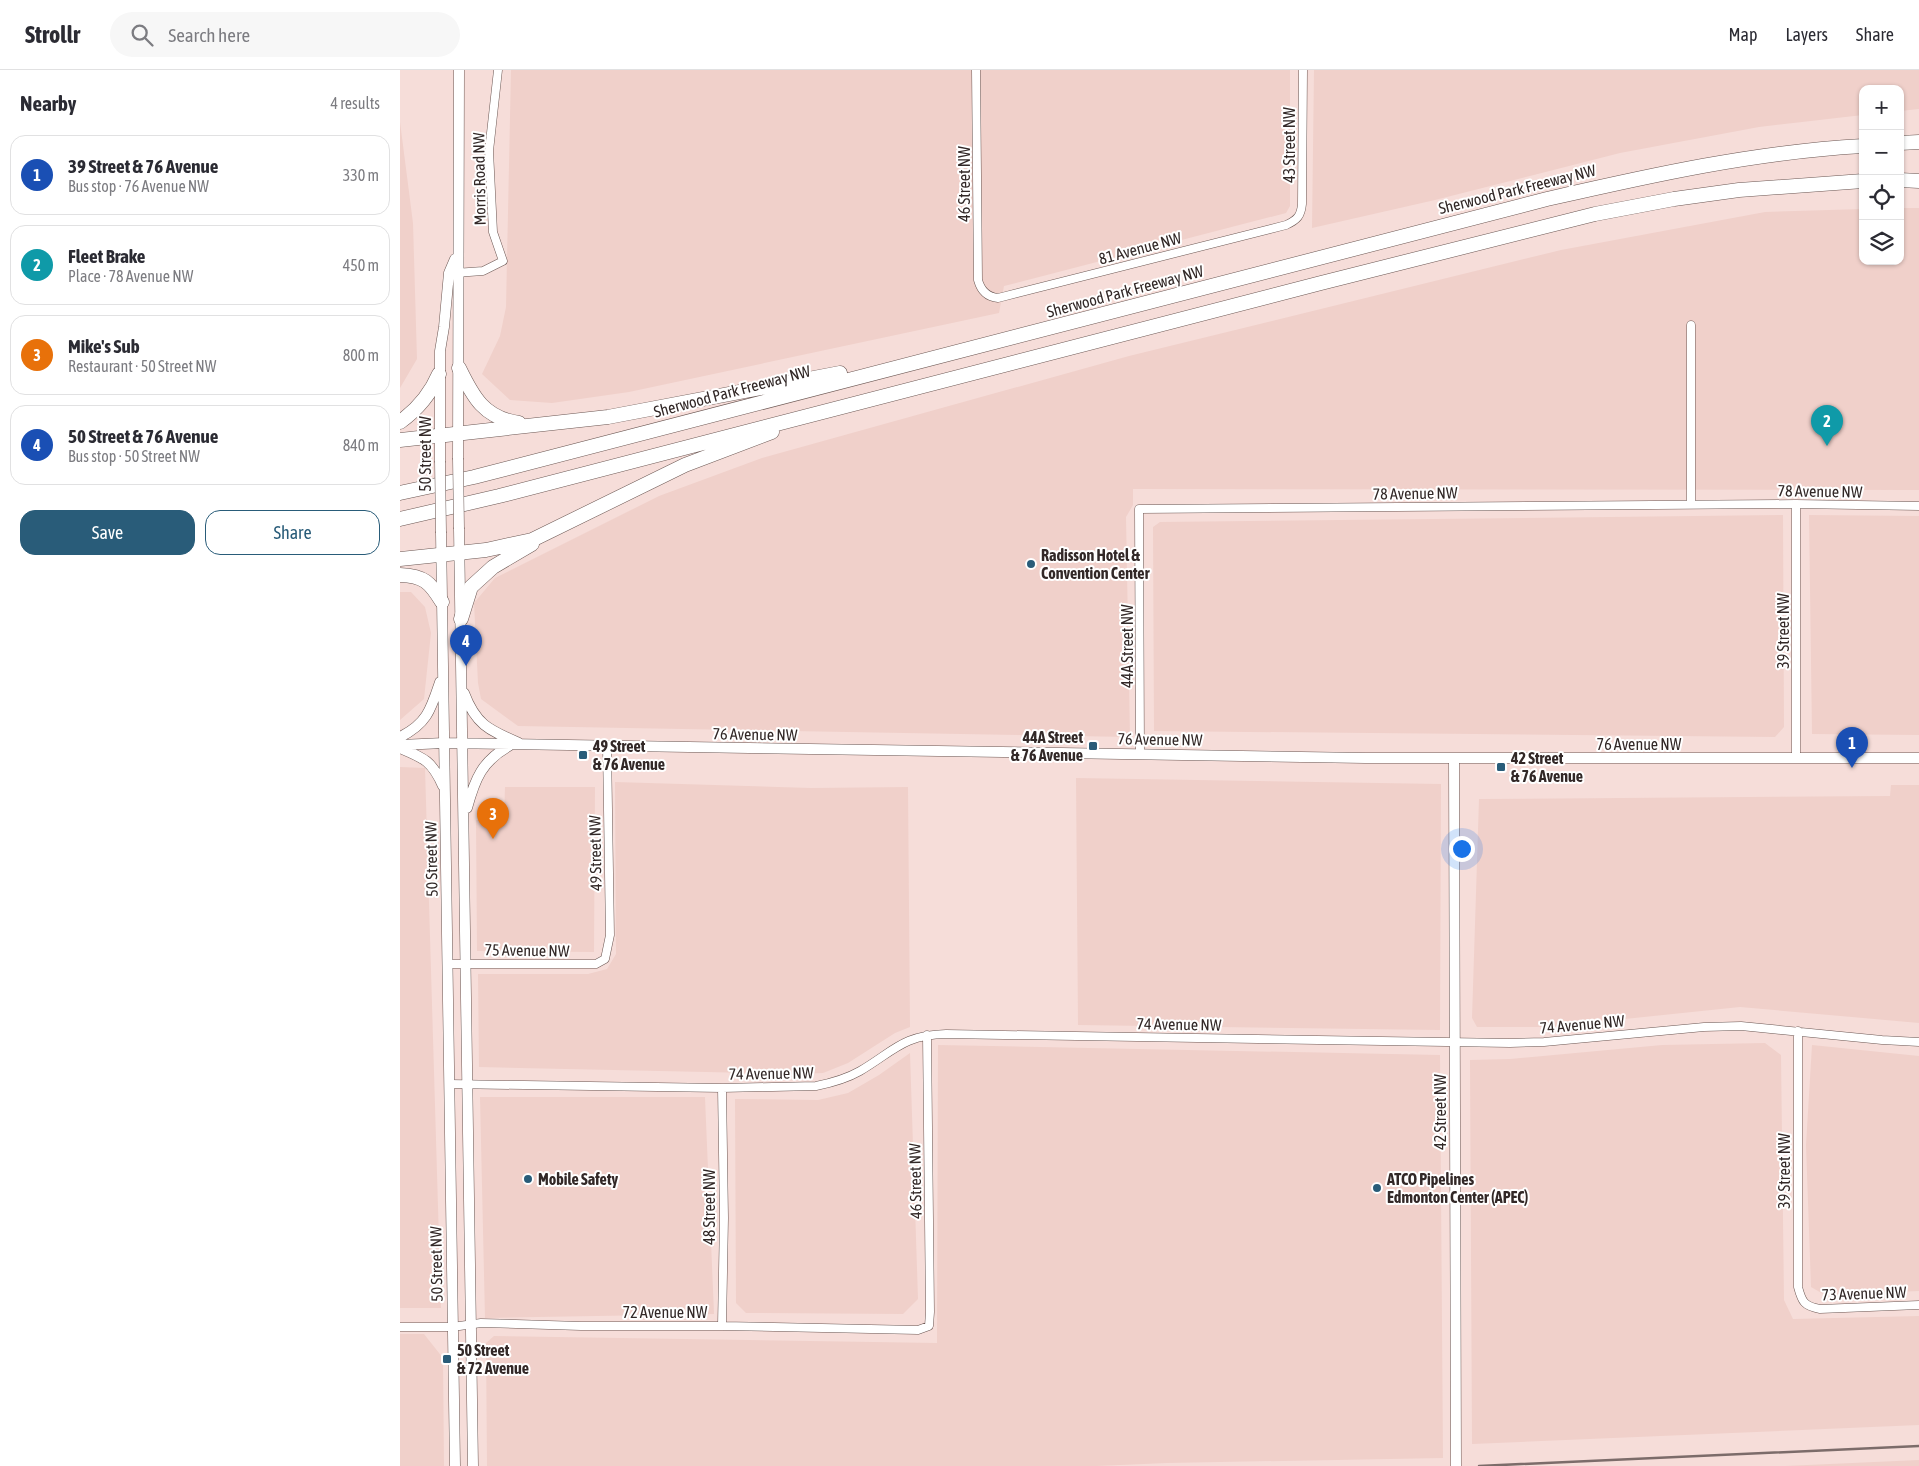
<!DOCTYPE html>
<html lang="en">
<head>
<meta charset="utf-8">
<style>
  :root { --surface:#fff; --page:#f7f7f7; --text:#2b2b33; --muted:#7c7c81; --line:#e1e1e2; --accent:#295c79 }
  body { margin:0; font-family:"Asap Condensed",sans-serif; background:var(--page); color:var(--text) }
  .controls { position:absolute; right:15px; top:15px; display:grid; overflow:hidden; border-radius:10px; box-shadow:0 1px 4px #0004 }
  .controls button { width:45px; height:45px; display:grid; place-items:center; padding:0; border:0; border-bottom:1px solid var(--line); background:var(--surface); color:var(--text); font:25px sans-serif }
  .you { position:absolute; left:1061px; top:778px; width:18px; height:18px; margin:-12px; border:4px solid #fff; border-radius:50%; background:#1a73e8; box-shadow:0 0 0 8px #1a73e833 }
  .badge { display:grid; place-items:center; width:32px; height:32px; border-radius:50%; background:var(--accent); color:#fff; font-size:16px; font-weight:700 }
  .pin { position:absolute; translate:-50% -41px; filter:drop-shadow(0 1px 2px #0008) }
  .pin::after { content:''; position:absolute; top:26px; width:18px; height:15px; background:inherit; clip-path:polygon(0 0,100% 0,50% 100%) }
  .list { margin:0; padding:0; list-style:none }
  h2 { display:flex; justify-content:space-between; align-items:center; height:65px; margin:0; padding:0 20px; font-size:21px }
  h2 small { font-size:16px; font-weight:400; color:var(--muted) }
  .list li { display:grid; grid-template-columns:32px 1fr auto; gap:15px; align-items:center; box-sizing:border-box; height:80px; margin:0 10px 10px; padding:0 10px; border:1px solid var(--line); border-radius:15px }
  .list b { display:block; font-size:19px; white-space:nowrap }
  .list p { margin:0; font-size:16px; white-space:nowrap; color:var(--muted) }
  .list em { font-size:16px; font-style:normal; color:var(--muted) }
  .actions { display:flex; gap:10px; padding:15px 20px }
  .actions a { flex:1; padding:11px 0; border:1px solid var(--accent); border-radius:15px; text-align:center; font-size:18px; color:var(--accent) }
  .actions .main { background:var(--accent); color:#fff }
  .icon { flex:none; width:28px; height:28px; fill:none; stroke:currentColor; stroke-width:2; stroke-linecap:round; stroke-linejoin:round }
  .map { position:relative; flex:none; width:1519px; height:1396px; overflow:hidden }
  header { display:flex; align-items:center; gap:30px; box-sizing:border-box; height:70px; padding:0 25px; background:var(--surface); border-bottom:1px solid var(--line) }
  header strong { font-size:24px }
  nav { display:flex; gap:28px; margin-inline-start:auto; font-size:18px }
  .search { width:350px; height:45px; background:var(--page); display:flex; align-items:center; gap:12px; box-sizing:border-box; padding:0 18px; border-radius:28px; color:var(--muted); font-size:19px }
  main { display:flex }
  aside { flex:1; background:var(--surface) }
  .map>svg:first-child { display:block }
  .built { fill:#f0d0ca }
  .lines { fill:none; stroke-linecap:round; stroke-linejoin:round }
  .street-casing { stroke:#6b5753; stroke-width:9 }
  .secondary-casing { stroke:#6b5753; stroke-width:11 }
  .highway-casing { stroke:#6b5753; stroke-width:15 }
  .street { stroke:#fff; stroke-width:8 }
  .secondary { stroke:#fff; stroke-width:10 }
  .highway { stroke:#fff; stroke-width:14 }
  .rail { stroke:#7c6c6a; stroke-width:2.5 }
  .secondary-bridge-casing { stroke:#6b5753; stroke-width:11; stroke-linecap:butt }
  .secondary-bridge { stroke:#fff; stroke-width:10 }
  .poi-dot { fill:#295c79; stroke:#fff; stroke-width:2 }
  .labels { text-anchor:middle; dominant-baseline:central; stroke-width:4; stroke-linejoin:round; paint-order:stroke }
  .street-label { font-size:16px; fill:#322827; stroke:#fff }
  .poi-label { font-size:16px; font-weight:bold; fill:#322827; stroke:#fff; text-anchor:start }
</style>
</head>
<body>
<header>
<strong>Strollr</strong>
<div class="search"><svg class="icon" aria-label="search" viewBox="0 0 24 24"><circle cx="10" cy="10" r="6"/><path d="M15 15l6 6"/></svg>Search here</div>
<nav><a>Map</a><a>Layers</a><a>Share</a></nav>
</header>
<main>
<aside>
<h2>Nearby<small>4 results</small></h2>
<ul class="list">
<li><span class="badge" style="background:#1a4fb4">1</span><div><b>39 Street &amp; 76 Avenue</b><p>Bus stop · 76 Avenue NW</p></div><em>330 m</em></li>
<li><span class="badge" style="background:#0f9aa8">2</span><div><b>Fleet Brake</b><p>Place · 78 Avenue NW</p></div><em>450 m</em></li>
<li><span class="badge" style="background:#e8710a">3</span><div><b>Mike's Sub</b><p>Restaurant · 50 Street NW</p></div><em>800 m</em></li>
<li><span class="badge" style="background:#1a4fb4">4</span><div><b>50 Street &amp; 76 Avenue</b><p>Bus stop · 50 Street NW</p></div><em>840 m</em></li>
</ul>
<div class="actions"><a class="main">Save</a><a>Share</a></div>
</aside>
<div class="map">
<svg width="1519" height="1396" viewBox="0 0 1519 1396">
  <rect width="100%" height="100%" fill="#f6ddd9"/>
  <!-- built -->
  <path class="built" d="M111 0H890V136L886 143 604 216 599 243 229 322 152 333 110 330 82 304 100 266 106 237Z
    M914 0H1519V39L1500 41V19H1463V45L1359 57 1220 83 1035 130 912 158Z
    M0 52 13 153 17 289 0 318Z
    M1500 138H1519V420L733 419V435L726 447 730 667 118 656 81 629 78 613 74 533 95 508 259 426 362 388 729 286 1161 180 1365 142 1463 139V191H1500Z
    M1383 445 1384 657 1375 667 754 661 753 457 760 452Z
    M1409 445 1519 446V665L1412 664Z
    M0 522H11L25 537 31 563 24 629 0 650Z
    M0 697 25 698 41 1238H0Z
    M676 708 1041 714 1040 960 678 955Z
    M215 712 411 718 508 717 510 957 495 963 448 993 423 1003 399 1004 79 997 78 904H188L207 899 216 884Z
    M1491 715H1519V953L1340 937 1148 957H1077L1072 948 1079 729 1490 726Z
    M105 717H195L194 882 77 881 76 750H104Z
    M1365 973 1381 985 1384 1230 1393 1249 1519 1246V1355L1072 1374 1070 990 1110 989 1262 975Z
    M538 975 1040 985 1043 1388 767 1393 697 1396H87L86 1273 94 1266 537 1273Z
    M1412 975 1519 986V1221L1425 1225 1411 1217 1406 1075Z
    M510 983 518 1229 503 1244 346 1243 336 1233 335 1029 418 1030 448 1023 479 1005Z
    M80 1027H305L314 1244 85 1248Z
    M0 1264H24L43 1288 44 1396H0Z
    M1519 1390V1396H1385Z"/>
  <g class="lines">
    <!-- street casing -->
    <g class="street-casing">
      <path id="street" d="M576 0 578 210C581 221 587 227 598 228L886 155C897 150 901 146 902 134L903 0
        M55 203 83 201 103 191 93 162 89 81 98 0
        M1291 255V434
        M1396 434V688
        M740 684 739 439 1396 434 1519 436
        M47 894H196L205 889 210 865 207 677
        M1398 961V1217C1402 1232 1404 1236 1420 1239L1519 1235
        M49 1014 322 1018 416 1016C431 1013 446 1009 460 1001 494 981 503 965 546 964L1110 973 1144 972 1304 957 1341 956 1482 970 1519 972
        M322 1256 324 1148 322 1018
        M0 1257H52L81 1253 181 1256H322L518 1260 529 1256 530 1242 527 965"/>
    </g>
    <!-- secondary casing -->
    <g class="secondary-casing">
      <path id="secondary" d="M58 388C59 259 58 129 59 0
        M40 391V281L44 257 49 203 55 189
        M59 459 73 1396
        M41 463 55 1396
        M64 623C76 655 89 660 119 673
        M0 667C27 654 31 639 40 612
        M0 675 44 673 965 688H1519
        M0 678C24 688 32 691 43 716
        M1054 688 1056 1396
        M67 738C75 709 82 691 109 676"/>
    </g>
    <!-- highway casing -->
    <g class="highway-casing">
      <path id="highway" d="M1500 73 1519 72
        M1500 110 1519 111
        M59 298C73 327 84 348 119 353
        M0 352C18 339 30 325 39 304
        M0 370 208 347 440 303
        M0 423 74 407 1147 129C1252 105 1355 82 1463 76
        M0 449 99 426 921 213 1195 144 1274 129 1339 120 1463 111
        M0 489 86 480 132 470 285 395 372 362
        M0 505C24 506 30 512 42 532
        M61 549 71 517 93 497 132 474"/>
    </g>
    <!-- street -->
    <use href="#street" class="street"/>
    <!-- secondary -->
    <use href="#secondary" class="secondary"/>
    <!-- highway -->
    <use href="#highway" class="highway"/>
    <!-- rail -->
    <path class="rail" d="M1079 1396 1519 1376"/>
    <!-- secondary-bridge casing -->
    <g class="secondary-bridge-casing">
      <path id="secondary-bridge" d="M58 388 59 459
        M40 391 41 463"/>
    </g>
    <!-- secondary-bridge -->
    <use href="#secondary-bridge" class="secondary-bridge"/>
  </g>
  <!-- markers -->
  <g class="poi-dot">
    <circle cx="631" cy="494" r="5"/>
    <rect x="688" y="671" width="10" height="10" rx="2.5"/>
    <rect x="178" y="680" width="10" height="10" rx="2.5"/>
    <rect x="1096" y="692" width="10" height="10" rx="2.5"/>
    <circle cx="128" cy="1109" r="5"/>
    <circle cx="977" cy="1118" r="5"/>
    <rect x="42" y="1284" width="10" height="10" rx="2.5"/>
  </g>
  <g class="labels">
    <!-- street labels -->
    <g class="street-label">
      <text transform="translate(889 75) rotate(-90)">43 Street NW</text>
      <text transform="translate(79 109) rotate(-91)">Morris Road NW</text>
      <text transform="translate(564 114) rotate(-90)">46 Street NW</text>
      <text transform="translate(1117 119) rotate(-14)">Sherwood Park Freeway NW</text>
      <text transform="translate(740 178) rotate(-15)">81 Avenue NW</text>
      <text transform="translate(725 221) rotate(-15)">Sherwood Park Freeway NW</text>
      <text transform="translate(332 321) rotate(-15)">Sherwood Park Freeway NW</text>
      <text transform="translate(25 384) rotate(-90)">50 Street NW</text>
      <text transform="translate(1420 421) rotate(1)">78 Avenue NW</text>
      <text transform="translate(1015 423) rotate(-1)">78 Avenue NW</text>
      <text transform="translate(1383 561) rotate(-90)">39 Street NW</text>
      <text transform="translate(727 576) rotate(-90)">44A Street NW</text>
      <text transform="translate(355 664) rotate(1)">76 Avenue NW</text>
      <text transform="translate(760 669) rotate(1)">76 Avenue NW</text>
      <text x="1239" y="674">76 Avenue NW</text>
      <text transform="translate(195 783) rotate(-91)">49 Street NW</text>
      <text transform="translate(31 789) rotate(-91)">50 Street NW</text>
      <text transform="translate(127 880) rotate(1)">75 Avenue NW</text>
      <text transform="translate(779 954) rotate(1)">74 Avenue NW</text>
      <text transform="translate(1182 954) rotate(-5)">74 Avenue NW</text>
      <text transform="translate(371 1003) rotate(-1)">74 Avenue NW</text>
      <text transform="translate(1040 1042) rotate(-90)">42 Street NW</text>
      <text transform="translate(1384 1101) rotate(-90)">39 Street NW</text>
      <text transform="translate(515 1111) rotate(-91)">46 Street NW</text>
      <text transform="translate(309 1137) rotate(-90)">48 Street NW</text>
      <text transform="translate(36 1194) rotate(-91)">50 Street NW</text>
      <text transform="translate(1464 1223) rotate(-2)">73 Avenue NW</text>
      <text x="265" y="1242">72 Avenue NW</text>
    </g>
    <!-- poi labels -->
    <g class="poi-label">
      <text x="641" y="485">Radisson Hotel &amp;<tspan x="641" dy="18">Convention Center</tspan></text>
      <text x="683" y="667" text-anchor="end">44A Street<tspan x="683" dy="18">&amp; 76 Avenue</tspan></text>
      <text x="193" y="676">49 Street<tspan x="193" dy="18">&amp; 76 Avenue</tspan></text>
      <text x="1111" y="688">42 Street<tspan x="1111" dy="18">&amp; 76 Avenue</tspan></text>
      <text x="138" y="1109">Mobile Safety</text>
      <text x="987" y="1109">ATCO Pipelines<tspan x="987" dy="18">Edmonton Center (APEC)</tspan></text>
      <text x="57" y="1280">50 Street<tspan x="57" dy="18">&amp; 72 Avenue</tspan></text>
    </g>
  </g>
</svg>
<div class="controls">
<button>+</button>
<button>−</button>
<button><svg class="icon" aria-label="locate" viewBox="0 0 24 24"><circle cx="12" cy="12" r="6"/><path d="M12 2v4M12 18v4M2 12h4M18 12h4"/></svg></button>
<button><svg class="icon" aria-label="layers" viewBox="0 0 24 24"><path d="M12 4l9 5-9 5-9-5zM3 14l9 5 9-5"/></svg></button>
</div>
<div class="you"></div>
<div class="pin badge" style="left:1452px;top:698px;background:#1a4fb4">1</div>
<div class="pin badge" style="left:1427px;top:376px;background:#0f9aa8">2</div>
<div class="pin badge" style="left:93px;top:769px;background:#e8710a">3</div>
<div class="pin badge" style="left:66px;top:596px;background:#1a4fb4">4</div>
</div>
</main>
</body>
</html>
